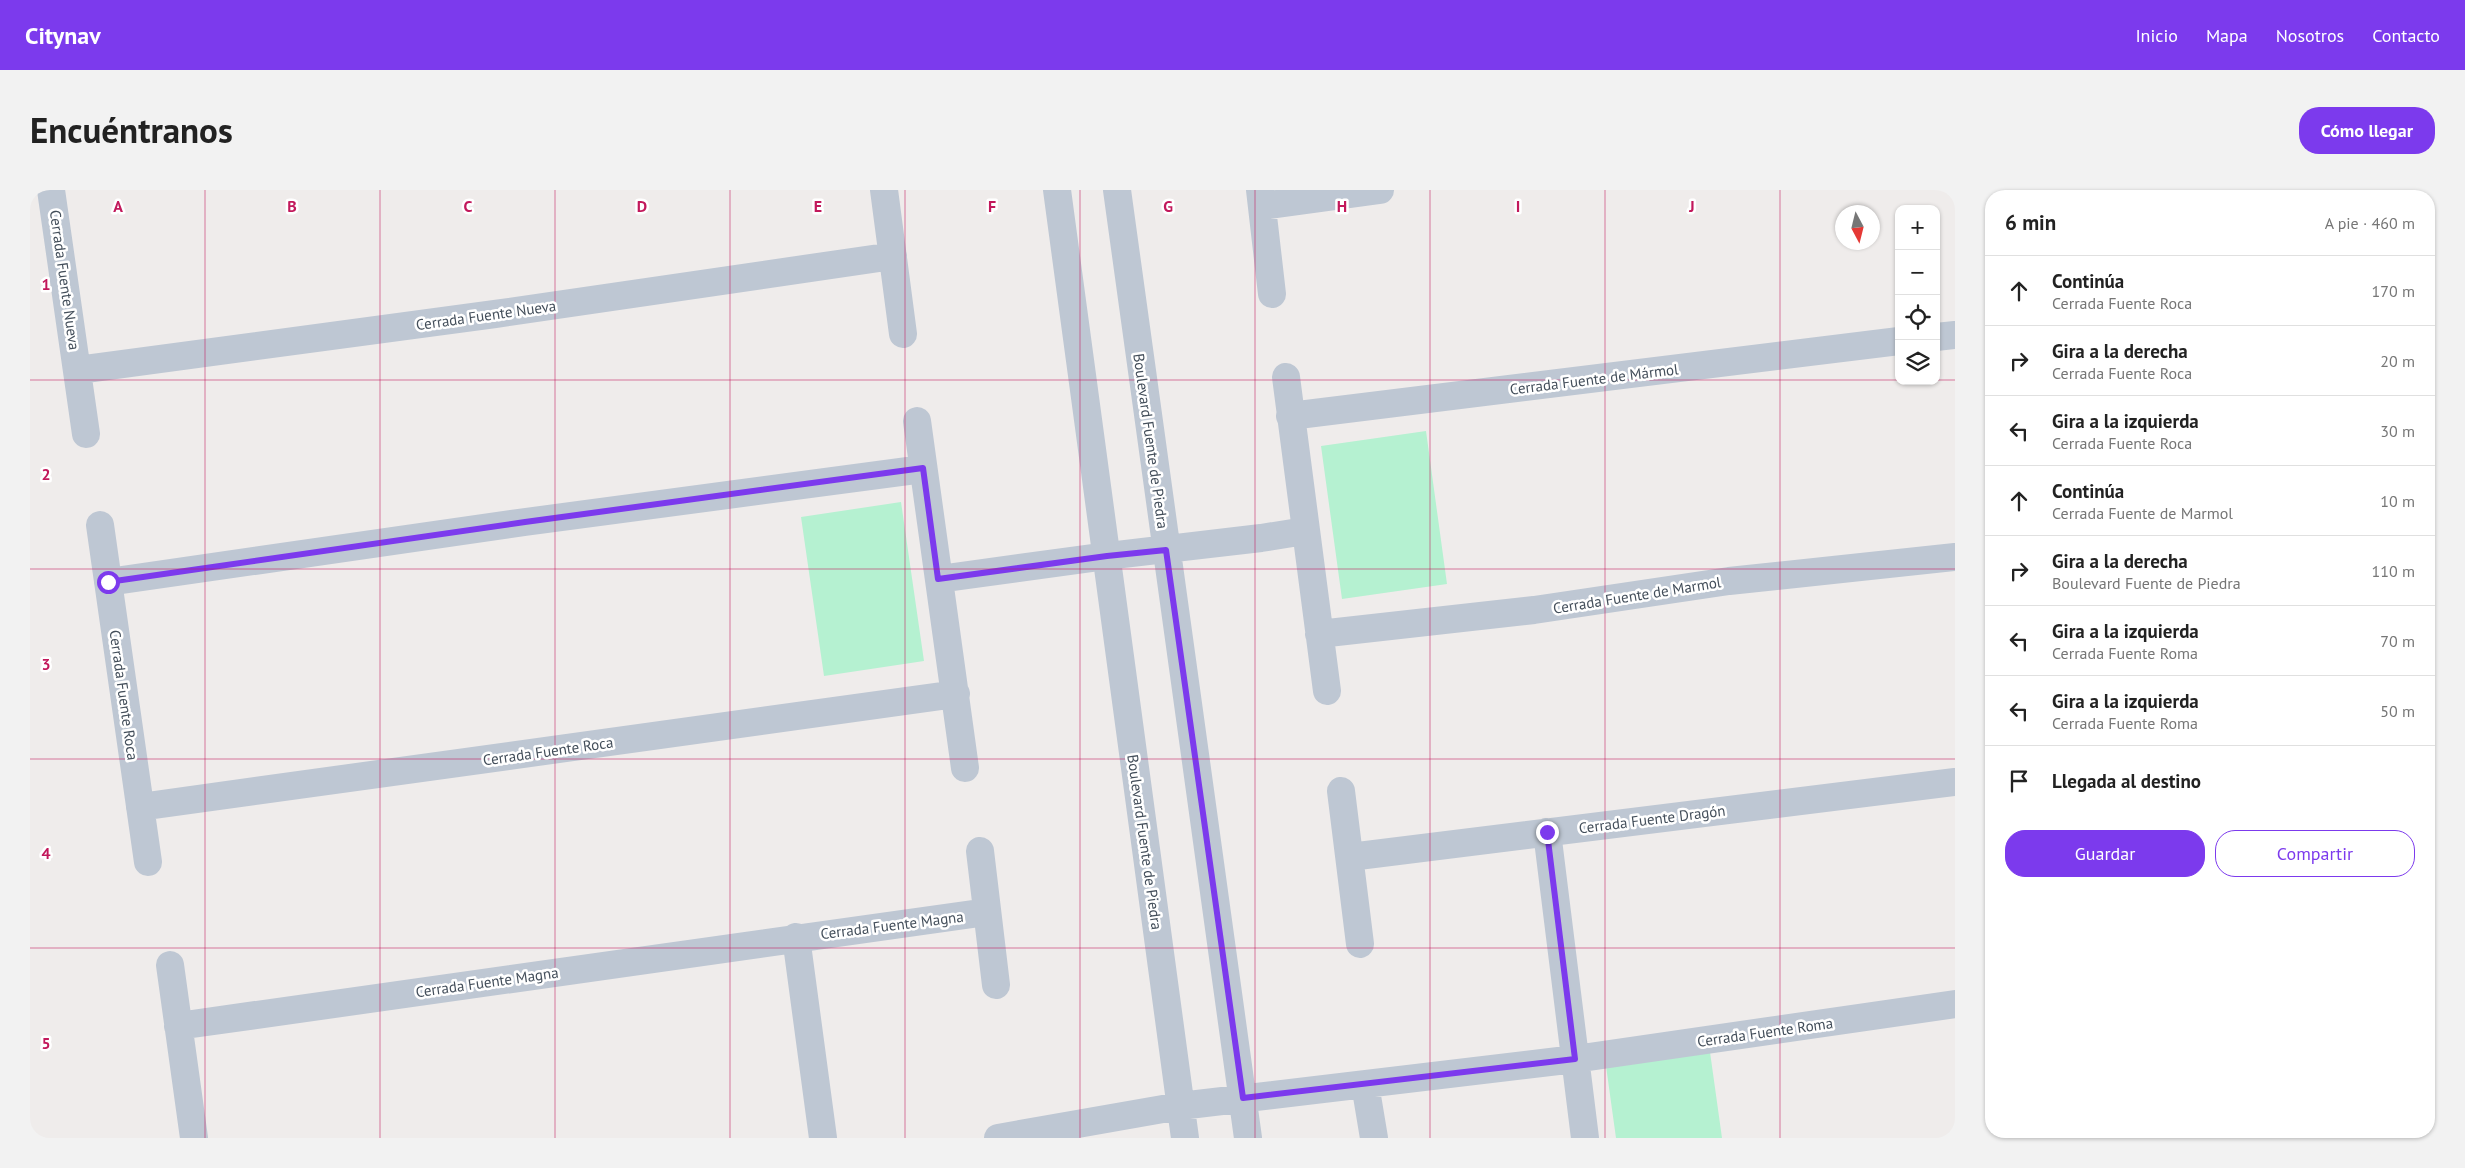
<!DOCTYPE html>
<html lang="es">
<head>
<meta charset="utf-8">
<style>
  :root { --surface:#fff; --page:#f2f2f2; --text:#222; --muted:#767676; --line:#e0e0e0; --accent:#7c3aed }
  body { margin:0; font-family:"PT Sans",sans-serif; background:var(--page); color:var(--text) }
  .controls { position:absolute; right:15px; top:15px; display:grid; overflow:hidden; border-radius:10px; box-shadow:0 1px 4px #0004 }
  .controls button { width:45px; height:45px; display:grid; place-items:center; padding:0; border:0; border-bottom:1px solid var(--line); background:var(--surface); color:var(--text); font:25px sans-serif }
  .compass { position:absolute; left:1805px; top:15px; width:45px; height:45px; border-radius:50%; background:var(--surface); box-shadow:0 1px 4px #0004; rotate:173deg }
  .stop { position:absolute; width:15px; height:15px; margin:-11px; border:4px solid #7c3aed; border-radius:50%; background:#fff }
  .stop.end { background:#7c3aed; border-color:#fff; box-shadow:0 1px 5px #0008 }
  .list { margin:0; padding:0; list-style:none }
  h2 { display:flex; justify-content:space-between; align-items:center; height:65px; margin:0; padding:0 20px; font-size:21px }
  h2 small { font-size:16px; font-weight:400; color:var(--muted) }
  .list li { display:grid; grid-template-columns:32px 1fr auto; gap:15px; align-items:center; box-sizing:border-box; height:70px; padding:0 20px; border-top:1px solid var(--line) }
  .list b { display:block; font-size:19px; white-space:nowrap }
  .list p { margin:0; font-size:16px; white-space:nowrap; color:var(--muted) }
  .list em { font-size:16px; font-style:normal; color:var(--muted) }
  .actions { display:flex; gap:10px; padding:15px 20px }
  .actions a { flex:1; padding:11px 0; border:1px solid var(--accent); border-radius:20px; text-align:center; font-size:18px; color:var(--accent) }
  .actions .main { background:var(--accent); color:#fff }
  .icon { flex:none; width:28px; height:28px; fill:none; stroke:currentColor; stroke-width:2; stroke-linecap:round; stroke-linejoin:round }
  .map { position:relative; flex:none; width:1925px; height:948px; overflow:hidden; border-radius:20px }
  header { display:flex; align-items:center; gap:30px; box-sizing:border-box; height:70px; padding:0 25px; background:var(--accent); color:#fff }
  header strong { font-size:24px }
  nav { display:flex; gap:28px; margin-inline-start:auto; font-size:18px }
  .intro { display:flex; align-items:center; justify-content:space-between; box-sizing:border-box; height:120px; padding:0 30px }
  h1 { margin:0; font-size:35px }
  .button { padding:12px 22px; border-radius:20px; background:var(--accent); color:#fff; font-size:18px; font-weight:700 }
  main { display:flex; gap:30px; padding:0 30px }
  aside { flex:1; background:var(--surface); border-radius:20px; box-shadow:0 1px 4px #0004 }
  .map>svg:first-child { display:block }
  .green { fill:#b5f1d1 }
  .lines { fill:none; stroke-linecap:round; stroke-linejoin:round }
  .minor { stroke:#bec7d3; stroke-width:28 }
  .route { stroke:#7c3aed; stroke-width:6 }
  .grid { fill:none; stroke:#c2185b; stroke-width:1; stroke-opacity:0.55 }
  .labels { text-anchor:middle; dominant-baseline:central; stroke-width:5; stroke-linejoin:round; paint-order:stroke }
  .street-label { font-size:15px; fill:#434e5a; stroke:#fff }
  .grid-label { font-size:16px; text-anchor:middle; font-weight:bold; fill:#c2185b; stroke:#fff; stroke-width:5; stroke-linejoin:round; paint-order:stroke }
</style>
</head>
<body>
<header>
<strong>Citynav</strong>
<nav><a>Inicio</a><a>Mapa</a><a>Nosotros</a><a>Contacto</a></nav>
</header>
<div class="intro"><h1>Encuéntranos</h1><a class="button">Cómo llegar</a></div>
<main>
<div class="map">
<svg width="1925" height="948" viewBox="0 0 1925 948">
  <rect width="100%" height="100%" fill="#efeceb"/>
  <!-- green -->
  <path class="green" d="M1396 241 1417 394 1312 409 1291 256Z
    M871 312 894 471 794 486 771 327Z
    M1680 862 1692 948H1586L1576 876Z"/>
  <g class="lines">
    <!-- minor -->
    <path class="minor" d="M21 0 56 244
      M854 0 873 144
      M1027 0 1155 948
      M1087 0 1218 948
      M1230 0 1242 104
      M1232 16 1350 0
      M1906 147 1925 145
      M48 180 465 124 863 66
      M1256 187 1297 501
      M1260 226 1869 151
      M887 231 935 578
      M70 335 118 672
      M909 389 1077 366 1231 348 1275 341
      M78 392 495 332 893 279
      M1289 444 1504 420 1699 391 1925 367
      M1311 601 1330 754
      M110 617 926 504
      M1517 642 1555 948
      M950 661 966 795
      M1320 667 1925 592
      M766 747 793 948
      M140 775 164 948
      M148 836 957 722
      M1335 894 1344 948
      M968 948 1150 916 1545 869 1925 814"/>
  </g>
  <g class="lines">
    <!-- route -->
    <path class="route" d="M78 392 495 332 893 278 908 389 1077 366 1136 360 1213 908 1545 869 1517 642"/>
  </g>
  <!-- grid -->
  <path class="grid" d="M175 0V948M350 0V948M525 0V948M700 0V948M875 0V948M1050 0V948M1225 0V948M1400 0V948M1575 0V948M1750 0V948M0 190H1869M1906 190H1925M0 379H1925M0 569H1925M0 758H1925"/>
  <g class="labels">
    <!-- street labels -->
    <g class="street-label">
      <text transform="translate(35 90) rotate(82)">Cerrada Fuente Nueva</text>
      <text transform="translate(456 125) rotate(-8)">Cerrada Fuente Nueva</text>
      <text transform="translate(1564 189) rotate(-7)">Cerrada Fuente de Mármol</text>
      <text transform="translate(1121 251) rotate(82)">Boulevard Fuente de Piedra</text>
      <text transform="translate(1607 405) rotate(-9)">Cerrada Fuente de Marmol</text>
      <text transform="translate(94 505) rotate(82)">Cerrada Fuente Roca</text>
      <text transform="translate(518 561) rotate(-8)">Cerrada Fuente Roca</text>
      <text transform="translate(1622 629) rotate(-7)">Cerrada Fuente Dragón</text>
      <text transform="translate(1115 652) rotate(82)">Boulevard Fuente de Piedra</text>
      <text transform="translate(862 735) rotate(-7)">Cerrada Fuente Magna</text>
      <text transform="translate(457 792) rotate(-8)">Cerrada Fuente Magna</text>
      <text transform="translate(1735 842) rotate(-8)">Cerrada Fuente Roma</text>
    </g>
  </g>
  <g class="grid-label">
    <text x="88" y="22">A</text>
    <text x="262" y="22">B</text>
    <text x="438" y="22">C</text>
    <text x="612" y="22">D</text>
    <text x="788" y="22">E</text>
    <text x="962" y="22">F</text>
    <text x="1138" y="22">G</text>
    <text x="1312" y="22">H</text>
    <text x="1488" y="22">I</text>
    <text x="1662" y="22">J</text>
    <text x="16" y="100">1</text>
    <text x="16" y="290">2</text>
    <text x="16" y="480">3</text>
    <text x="16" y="669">4</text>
    <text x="16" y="859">5</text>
  </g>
</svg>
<div class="controls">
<button>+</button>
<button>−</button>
<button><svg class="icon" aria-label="locate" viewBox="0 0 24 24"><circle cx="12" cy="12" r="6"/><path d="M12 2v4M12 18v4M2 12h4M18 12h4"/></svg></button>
<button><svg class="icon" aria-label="layers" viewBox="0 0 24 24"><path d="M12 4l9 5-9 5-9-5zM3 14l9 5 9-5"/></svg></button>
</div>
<svg class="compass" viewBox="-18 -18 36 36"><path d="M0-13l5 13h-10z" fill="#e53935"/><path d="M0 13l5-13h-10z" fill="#767676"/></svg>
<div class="stop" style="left:78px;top:392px"></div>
<div class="stop end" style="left:1517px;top:642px"></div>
</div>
<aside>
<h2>6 min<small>A pie · 460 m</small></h2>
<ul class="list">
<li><svg class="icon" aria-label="ahead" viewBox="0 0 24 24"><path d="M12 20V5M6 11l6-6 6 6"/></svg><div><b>Continúa</b><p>Cerrada Fuente Roca</p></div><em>170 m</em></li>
<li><svg class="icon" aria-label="right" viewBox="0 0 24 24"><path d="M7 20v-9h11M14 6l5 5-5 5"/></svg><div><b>Gira a la derecha</b><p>Cerrada Fuente Roca</p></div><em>20 m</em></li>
<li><svg class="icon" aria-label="left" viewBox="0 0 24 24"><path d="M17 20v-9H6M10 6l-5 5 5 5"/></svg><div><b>Gira a la izquierda</b><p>Cerrada Fuente Roca</p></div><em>30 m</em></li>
<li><svg class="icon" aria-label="ahead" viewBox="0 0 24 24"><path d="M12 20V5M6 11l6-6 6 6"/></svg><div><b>Continúa</b><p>Cerrada Fuente de Marmol</p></div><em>10 m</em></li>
<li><svg class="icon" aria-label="right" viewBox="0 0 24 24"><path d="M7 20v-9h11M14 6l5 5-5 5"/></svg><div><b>Gira a la derecha</b><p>Boulevard Fuente de Piedra</p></div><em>110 m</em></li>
<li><svg class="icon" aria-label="left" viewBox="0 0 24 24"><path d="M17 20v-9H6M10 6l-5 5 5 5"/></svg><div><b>Gira a la izquierda</b><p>Cerrada Fuente Roma</p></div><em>70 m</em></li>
<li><svg class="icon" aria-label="left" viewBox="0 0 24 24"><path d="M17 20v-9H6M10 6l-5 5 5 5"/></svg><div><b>Gira a la izquierda</b><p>Cerrada Fuente Roma</p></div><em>50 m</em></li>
<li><svg class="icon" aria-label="arrive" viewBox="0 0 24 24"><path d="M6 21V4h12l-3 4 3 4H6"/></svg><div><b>Llegada al destino</b></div></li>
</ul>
<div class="actions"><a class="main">Guardar</a><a>Compartir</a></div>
</aside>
</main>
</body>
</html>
